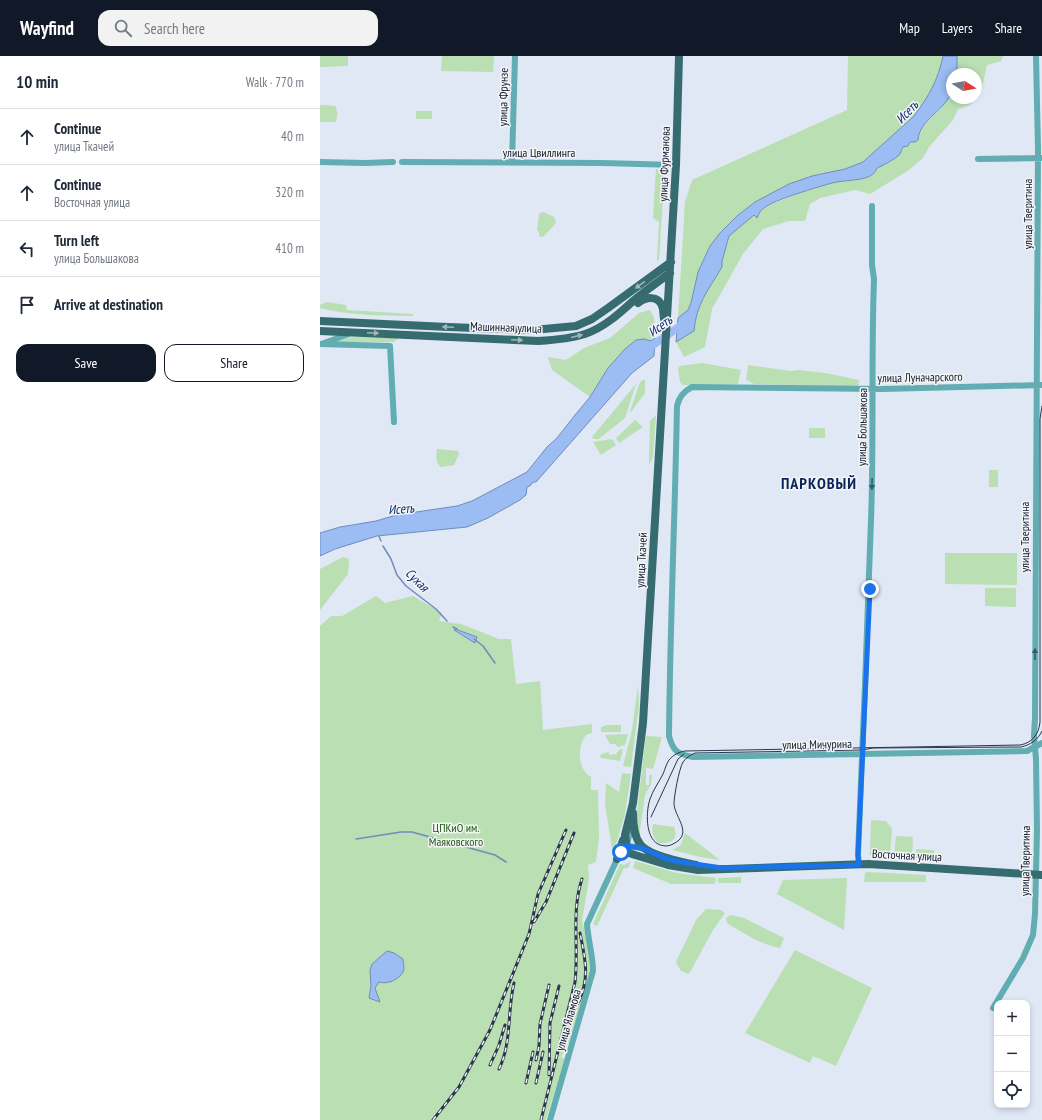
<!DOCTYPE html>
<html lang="en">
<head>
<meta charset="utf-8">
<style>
  :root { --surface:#fff; --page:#f2f2f3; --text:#1f2937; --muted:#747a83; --line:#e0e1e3; --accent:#111827 }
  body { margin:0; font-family:"PT Sans Narrow",sans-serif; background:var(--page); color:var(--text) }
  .controls { position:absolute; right:12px; bottom:12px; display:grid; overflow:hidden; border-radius:8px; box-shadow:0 2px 6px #0003 }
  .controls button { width:36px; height:36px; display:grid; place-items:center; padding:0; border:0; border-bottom:1px solid var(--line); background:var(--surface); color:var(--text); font:20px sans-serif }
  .compass { position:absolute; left:626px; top:12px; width:36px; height:36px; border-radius:50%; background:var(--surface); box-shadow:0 2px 6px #0003; rotate:101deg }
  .stop { position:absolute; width:12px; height:12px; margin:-9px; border:3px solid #1a73e8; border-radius:50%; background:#fff }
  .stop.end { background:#1a73e8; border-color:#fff; box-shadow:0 1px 4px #0008 }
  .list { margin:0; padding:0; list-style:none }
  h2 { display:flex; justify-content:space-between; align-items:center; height:52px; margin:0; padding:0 16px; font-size:17px }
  h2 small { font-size:13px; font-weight:400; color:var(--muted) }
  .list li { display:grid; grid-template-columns:26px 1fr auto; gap:12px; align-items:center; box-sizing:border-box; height:56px; padding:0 16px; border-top:1px solid var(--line) }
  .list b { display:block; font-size:15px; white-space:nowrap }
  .list p { margin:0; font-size:13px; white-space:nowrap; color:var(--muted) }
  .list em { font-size:13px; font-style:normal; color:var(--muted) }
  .actions { display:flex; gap:8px; padding:12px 16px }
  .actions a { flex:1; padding:9px 0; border:1px solid var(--accent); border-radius:12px; text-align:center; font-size:14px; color:var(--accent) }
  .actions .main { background:var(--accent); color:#fff }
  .icon { flex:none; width:22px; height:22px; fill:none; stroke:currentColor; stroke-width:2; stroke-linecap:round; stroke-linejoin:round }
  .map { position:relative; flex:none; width:722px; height:1064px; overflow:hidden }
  header { display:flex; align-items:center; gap:24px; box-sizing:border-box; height:56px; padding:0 20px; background:var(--accent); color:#fff }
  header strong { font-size:19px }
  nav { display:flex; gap:22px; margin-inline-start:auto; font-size:14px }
  .search { width:280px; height:36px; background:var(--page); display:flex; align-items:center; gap:10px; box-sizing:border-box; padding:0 14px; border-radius:12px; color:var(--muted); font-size:15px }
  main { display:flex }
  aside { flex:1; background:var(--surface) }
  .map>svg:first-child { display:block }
  .green { fill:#b9dfb2 }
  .water { fill:#9cbdf4; stroke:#718cba }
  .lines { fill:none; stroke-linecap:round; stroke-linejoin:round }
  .stream { stroke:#718cba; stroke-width:1.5 }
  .river { stroke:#9cbdf4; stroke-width:8 }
  .minor { stroke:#61adb1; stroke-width:6 }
  .major { stroke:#366c6f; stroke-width:8 }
  .tram { stroke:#29364c; stroke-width:1 }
  .rail-casing { stroke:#29364c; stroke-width:3 }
  .rail { stroke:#f5f5f5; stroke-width:1.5; stroke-dasharray:4.5; stroke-linecap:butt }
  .oneway { fill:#9fb7b9 }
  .oneway2 { fill:#335c6b }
  .route { stroke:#1a73e8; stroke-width:5 }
  .labels { text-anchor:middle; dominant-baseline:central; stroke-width:3; stroke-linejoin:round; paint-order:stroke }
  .street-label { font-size:12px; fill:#0d1a32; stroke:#f5f5f5 }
  .park-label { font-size:12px; fill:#215718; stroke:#f5f5f5 }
  .water-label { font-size:13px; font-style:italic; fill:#002b77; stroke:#f5f5f5 }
  .district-label { font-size:16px; font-weight:bold; letter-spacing:1px; fill:#08265b; stroke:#f5f5f5 }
</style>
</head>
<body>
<header>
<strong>Wayfind</strong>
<div class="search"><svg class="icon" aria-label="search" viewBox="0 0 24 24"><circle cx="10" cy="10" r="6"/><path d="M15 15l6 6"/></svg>Search here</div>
<nav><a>Map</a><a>Layers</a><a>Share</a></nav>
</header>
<main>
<aside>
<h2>10 min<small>Walk · 770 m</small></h2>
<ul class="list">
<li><svg class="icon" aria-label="ahead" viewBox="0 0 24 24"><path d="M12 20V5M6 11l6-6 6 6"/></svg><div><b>Continue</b><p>улица Ткачей</p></div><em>40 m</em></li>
<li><svg class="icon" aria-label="ahead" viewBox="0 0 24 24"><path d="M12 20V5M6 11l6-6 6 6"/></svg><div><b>Continue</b><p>Восточная улица</p></div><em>320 m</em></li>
<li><svg class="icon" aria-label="left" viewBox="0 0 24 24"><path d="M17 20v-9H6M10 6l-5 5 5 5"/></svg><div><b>Turn left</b><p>улица Большакова</p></div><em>410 m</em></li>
<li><svg class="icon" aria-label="arrive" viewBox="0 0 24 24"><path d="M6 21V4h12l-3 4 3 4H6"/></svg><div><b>Arrive at destination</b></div></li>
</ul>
<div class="actions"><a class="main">Save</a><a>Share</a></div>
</aside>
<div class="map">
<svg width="722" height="1064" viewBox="0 0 722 1064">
  <rect width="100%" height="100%" fill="#e0e8f6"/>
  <!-- green -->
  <path class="green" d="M0 0H28V10L0 11Z
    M122 0H174L173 16 121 15Z
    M528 0H623C618 24 609 40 594 60L543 106 525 113 492 120 469 128 435 146 417 160 390 190 378 216 371 247 368 254 358 262 365 146 372 124 527 54Z
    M637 0H683L681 5 667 9 661 36 650 49 638 53 633 64 609 91 603 102 589 114 550 138 535 134 500 142 490 148 485 165H469L443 173 423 198 392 253 385 291 364 301 356 286 374 275C376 248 389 233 402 211V205L409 180 434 159 437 161 440 156 445 151C467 142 490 132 512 127 524 124 537 125 549 121 553 119 555 117 556 112 560 111 575 103 578 100 581 98 581 94 584 91L588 90 606 67 623 50 632 34V42H656V18H634Z
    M0 49 15 50C18 54 18 62 15 66H0Z
    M96 55H112V63H96Z
    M336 113H345L339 204 337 205 339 166 333 162Z
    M224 156 234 161 236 166C236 168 224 180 223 181L219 180V175H217L219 159 220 157Z
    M7 246 26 249 27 254 93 258V260C62 259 30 260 0 252V249Z
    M330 254 334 262 335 282 331 285 324 283 288 312 270 341 232 314 228 301 246 304 264 292 290 282 319 257Z
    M33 281 79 282 74 286H12Z
    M382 307 421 314 418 328 363 329 360 326 358 312 360 310Z
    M428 309 470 315 479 314 505 317 539 324 538 331 434 328 426 324Z
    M325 323V337L311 356 310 355 320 326Z
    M316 328 305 362 279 383H273L272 381Z
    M336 359 333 401 329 409 330 365Z
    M315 364 323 371 299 387 296 382Z
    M489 372H505V382H489Z
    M292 383 296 389 281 399 273 386Z
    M117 393 138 395 139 398 134 409 121 411C115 407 116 399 117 393Z
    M669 414H678V431H669Z
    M625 497H697V529L625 528Z
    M23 501 29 503 28 518 0 554V513Z
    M665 532H696V551L665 550Z
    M56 540 65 547 93 540 122 557 119 565 141 568 179 583H191L196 628 220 625 223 674 272 668V677L266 679C257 690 257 713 271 721V734H278L279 781 276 806 268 809 269 824 262 864 269 892 270 923 258 957 248 988 241 1001 245 1003 226 1064H0V570L11 560H22Z
    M318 629 319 650 311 711 303 710 312 674Z
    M287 669H301V676H281V671Z
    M308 678 305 689 298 691 295 688H290L285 679Z
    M326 680 342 681 333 713 326 712V729H329V719H332L331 728 325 739 319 781 316 764Z
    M303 693 300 705 281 702 280 699 288 696 290 699 296 698 299 694Z
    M302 717 311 718 305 758 293 798 285 748 286 727 299 736Z
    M551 764 566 765 572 773 570 799H550Z
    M333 768 354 771C359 784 351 788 338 787 333 781 331 777 333 768Z
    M365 777 400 804 380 801 352 794 361 789Z
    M576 780 593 781 592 801 574 800Z
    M596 793 614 794V803L596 802Z
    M311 805 308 812H304L277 870 273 868 300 808 304 809Z
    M315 805 357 817 396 822 395 828H351L313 812Z
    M547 816 606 819V826H544L545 817Z
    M421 821V827H398V822Z
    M527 822 524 874 457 838 463 824Z
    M386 853 401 854 405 857 393 874 369 918 361 915 356 906 376 864Z
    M411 859 424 862 464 882 460 892C442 889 423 877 407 867L406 862Z
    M475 894 552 932 516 1010 493 1000 490 1007 425 977Z"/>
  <!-- water -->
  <path class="water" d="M623 0H637V13L634 16V18H632C632 23 633 29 632 34 627 54 599 63 598 84L595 86H590L588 90 583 91C581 94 581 98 578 100 575 103 560 111 557 112 555 117 553 119 548 121 537 125 524 124 512 127 498 131 453 144 444 152 440 154 439 158 437 162L434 159 409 180 402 205V211C389 233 376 248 374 275L356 286 358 262 368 254 371 247 378 216 390 190 400 177 417 160 435 146 469 128 492 120 525 113 543 106 594 60C609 40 618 24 623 0Z
    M335 282 334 300 312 317 216 426H213L210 430 207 431 206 439 200 444 168 462 147 471 57 480 15 493 0 500V477L20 471 56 465 76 459 137 450 152 445 207 416 227 391 237 382 255 359 270 341 288 312 305 293 316 284 324 283 331 285Z
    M135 573 157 581 155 587 134 574Z
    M67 895 74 897 83 903C83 905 84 910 84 913 82 923 67 929 59 926L55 932 60 946 49 942 51 930 50 914 52 908Z"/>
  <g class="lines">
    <!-- stream -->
    <path class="stream" d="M59 480 61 485
      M63 490 71 503 77 519 86 530 116 553 127 565
      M133 571 137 573
      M154 583 163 590 175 607
      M36 783 81 776H92L175 799 186 806"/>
    <!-- river -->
    <path class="river" d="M326 294 366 266"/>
    <!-- minor -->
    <path class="minor" d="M658 103 722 102
      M0 106 45 107 73 106
      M82 106 282 107 356 109
      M192 107 195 0
      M4 287 29 278
      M0 288 70 290 74 366
      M722 329 563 333 372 331C364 335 359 341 357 350 355 460 350 570 349 680 353 695 357 698 373 701L707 695 722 687
      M307 788 312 768
      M306 790H309L325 793
      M539 809 538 799C543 687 547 576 551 464 554 384 551 303 554 223L552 209V150
      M673 952 703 902 713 879 715 858 717 775 716 703 714 680 715 662 718 93 716 0
      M230 1064 273 915C273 899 268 884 267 868L299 799"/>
    <!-- major -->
    <path class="major" d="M359 0 356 109 323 667 313 747 305 779 307 794 309 797 315 799 348 809 378 814 548 808 722 819
      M318 247C326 241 338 239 342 250 344 254 343 259 344 263
      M0 265 128 271 213 274 256 270 272 263 288 252 351 206
      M0 275 218 285C234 284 249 283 265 278 283 272 299 258 313 245 325 235 338 226 350 217
      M313 757C313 767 314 780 320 788 328 800 362 806 376 809
      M297 803 303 784"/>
    <!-- tram -->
    <path class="tram" d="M722 350 720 363V666C719 678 712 687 700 689L365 695C359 696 353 699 349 704 346 708 345 714 343 718 339 726 333 734 330 743 326 755 325 781 338 788 342 790 348 791 353 788 374 778 355 762 354 748 354 740 359 713 363 706 366 702 370 699 375 697L542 694 553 692 701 691C710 689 718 684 722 675
      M331 761 358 703 364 698"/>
    <!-- rail casing -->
    <g class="rail-casing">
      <path id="rail" d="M214 866 226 846 254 777
        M250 961C252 956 256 951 259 945 270 921 265 902 260 877
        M216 1004 219 990 220 968 229 929
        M170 1009 179 989 185 969
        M179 1013C192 987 187 956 194 927
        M229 1019 230 967 239 930
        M206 1027 213 996
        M216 1027 223 996
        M113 1064 139 1031 170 974 209 878 218 838 246 774
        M221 1064 255 926C259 892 251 855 262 823"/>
    </g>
    <!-- rail -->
    <use href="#rail" class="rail"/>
  </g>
  <!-- one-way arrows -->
  <defs><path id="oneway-solid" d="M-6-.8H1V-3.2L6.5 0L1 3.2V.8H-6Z"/></defs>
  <g class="oneway">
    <use href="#oneway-solid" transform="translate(320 229) rotate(144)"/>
    <use href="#oneway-solid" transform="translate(128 271) rotate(-178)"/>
    <use href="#oneway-solid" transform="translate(53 277) rotate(3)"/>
    <use href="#oneway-solid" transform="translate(257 280) rotate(-14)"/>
    <use href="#oneway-solid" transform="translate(197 284) rotate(3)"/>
  </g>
  <g class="oneway2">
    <use href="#oneway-solid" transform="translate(552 428) rotate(91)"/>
    <use href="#oneway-solid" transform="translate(715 598) rotate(-90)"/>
  </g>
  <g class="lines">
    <!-- route -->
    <path class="route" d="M301 796 306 790 322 792 347 803 361 806 402 812 539 809 538 799 550 533"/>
  </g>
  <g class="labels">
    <!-- street labels -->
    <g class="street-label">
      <text transform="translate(183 41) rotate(-89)">улица Фрунзе</text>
      <text x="219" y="96">улица Цвиллинга</text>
      <text transform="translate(344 108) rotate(-88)">улица Фурманова</text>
      <text transform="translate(707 158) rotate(-90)">улица Тверитина</text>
      <text transform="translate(186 271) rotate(2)">Машинная улица</text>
      <text transform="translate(600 321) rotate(-1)">улица Луначарского</text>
      <text transform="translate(542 371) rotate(-89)">улица Большакова</text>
      <text transform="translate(704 481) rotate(-90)">улица Тверитина</text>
      <text transform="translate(321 504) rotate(-87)">улица Ткачей</text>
      <text transform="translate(497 688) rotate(-1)">улица Мичурина</text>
      <text transform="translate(587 799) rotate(3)">Восточная улица</text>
      <text transform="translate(705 805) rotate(-89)">улица Тверитина</text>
      <text transform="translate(248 964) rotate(-74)">улица Яламова</text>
    </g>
    <!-- park labels -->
    <g class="park-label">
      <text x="136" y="771">ЦПКиО им.<tspan x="136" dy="14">Маяковского</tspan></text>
    </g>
    <!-- water labels -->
    <g class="water-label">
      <text transform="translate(587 56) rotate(-47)">Исеть</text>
      <text transform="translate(340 270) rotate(-36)">Исеть</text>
      <text transform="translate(81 453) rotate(-5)">Исеть</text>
      <text transform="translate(97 524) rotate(44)">Сухая</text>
    </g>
    <!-- district labels -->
    <g class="district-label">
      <text x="499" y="427">ПАРКОВЫЙ</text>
    </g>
  </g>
</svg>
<div class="controls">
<button>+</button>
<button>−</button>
<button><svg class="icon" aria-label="locate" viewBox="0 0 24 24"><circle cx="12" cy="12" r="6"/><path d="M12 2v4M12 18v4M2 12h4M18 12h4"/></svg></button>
</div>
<svg class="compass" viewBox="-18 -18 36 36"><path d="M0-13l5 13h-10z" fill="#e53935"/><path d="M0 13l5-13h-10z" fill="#747a83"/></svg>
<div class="stop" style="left:301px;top:796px"></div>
<div class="stop end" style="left:550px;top:533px"></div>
</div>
</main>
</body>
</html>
